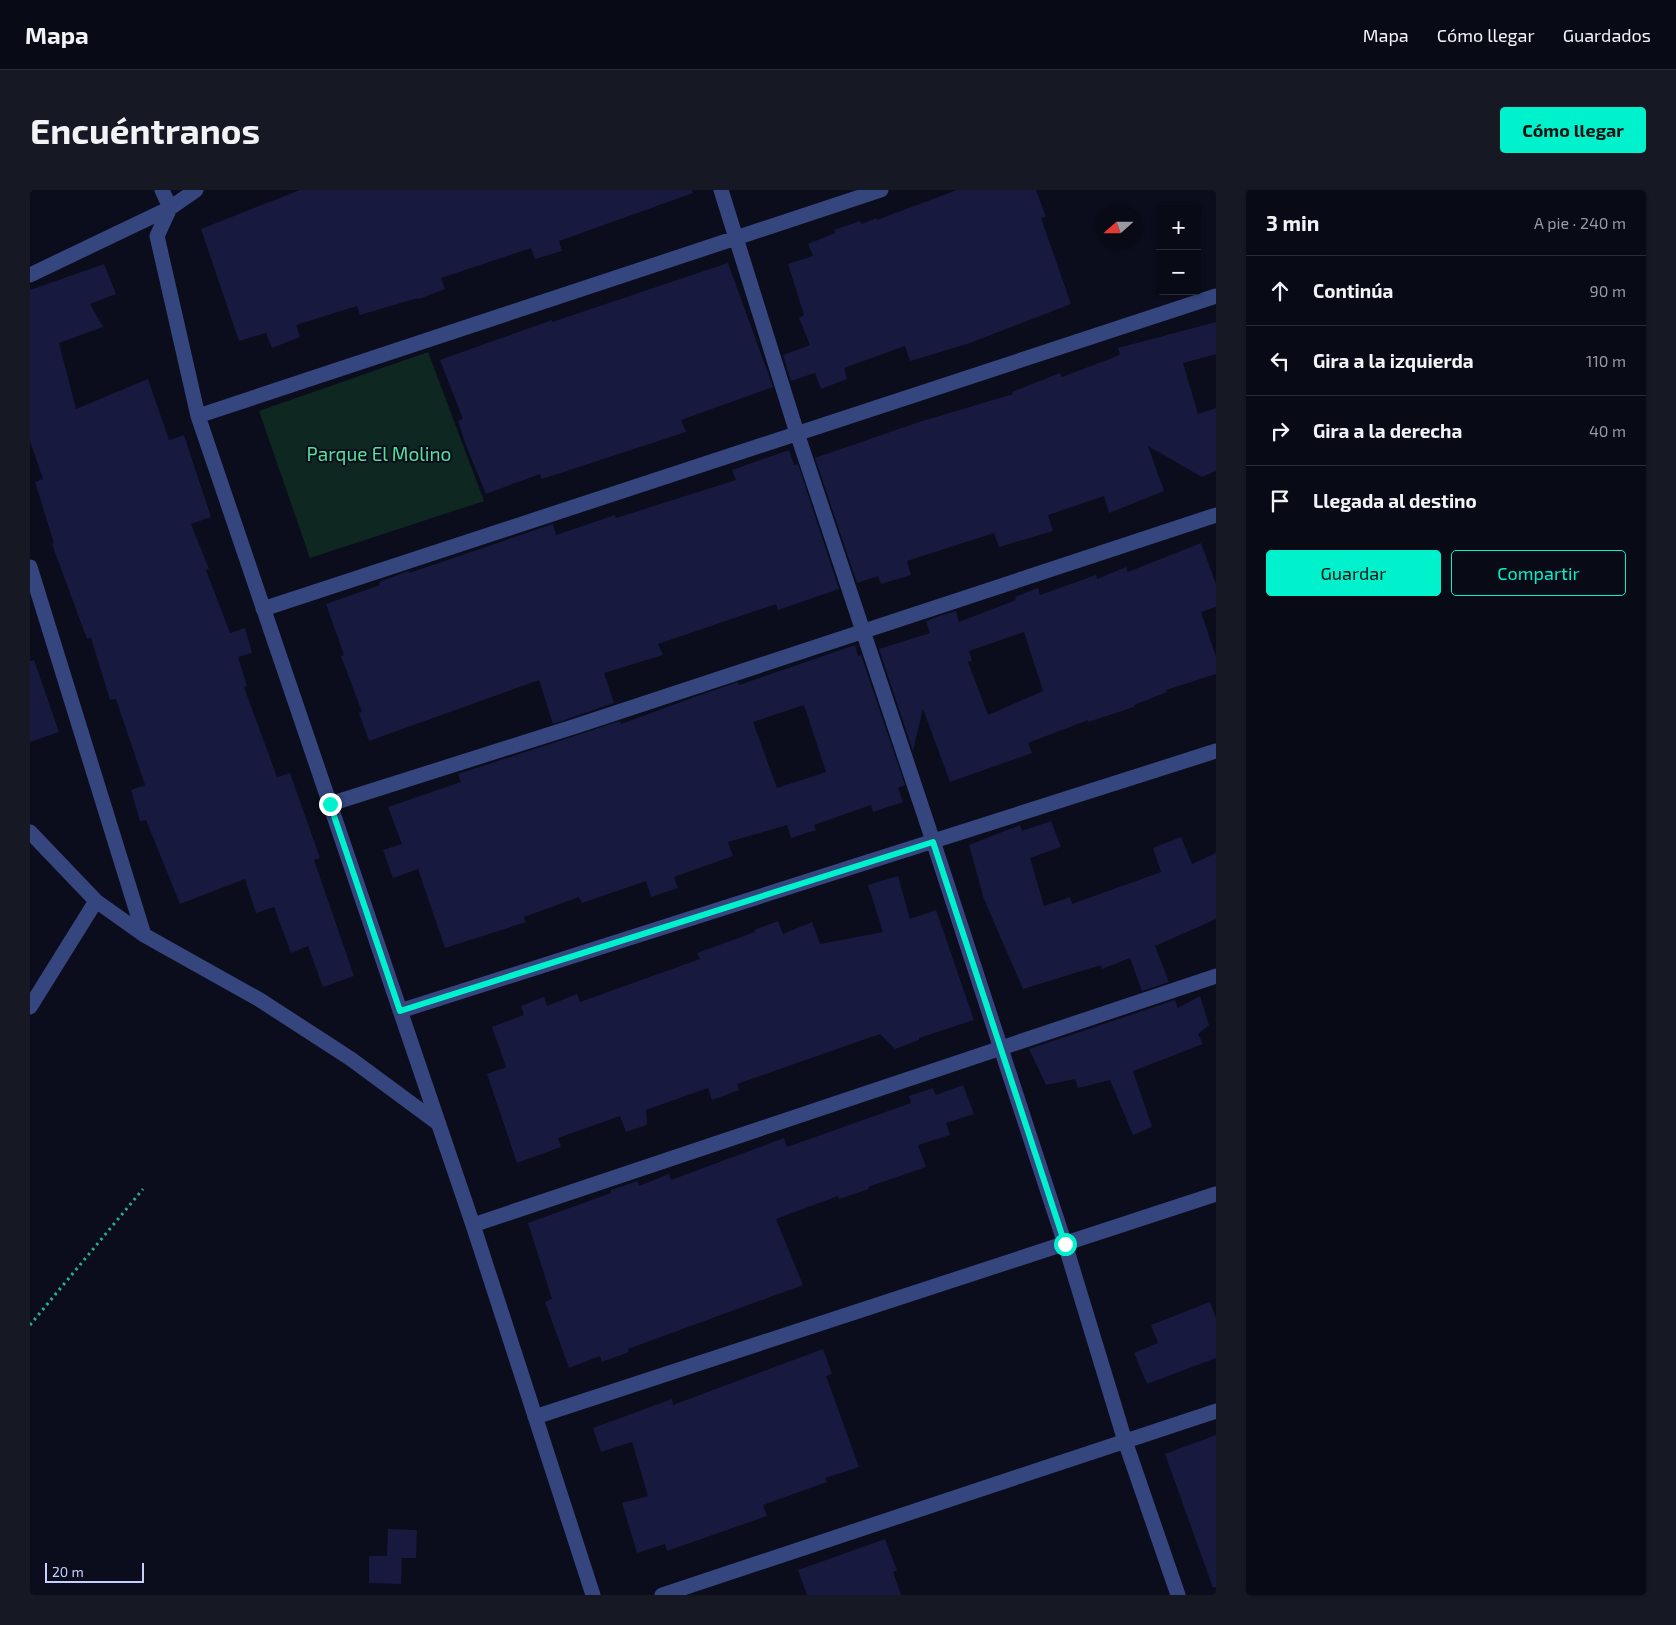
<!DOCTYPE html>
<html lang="es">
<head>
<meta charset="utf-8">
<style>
  :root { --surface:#080a16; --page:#161823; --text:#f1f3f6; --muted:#989aa1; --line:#292b35; --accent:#00f2cc }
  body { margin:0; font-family:"Exo 2",sans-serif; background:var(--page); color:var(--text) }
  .controls { position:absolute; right:15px; top:15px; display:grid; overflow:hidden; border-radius:5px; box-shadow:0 1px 4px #0004 }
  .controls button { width:45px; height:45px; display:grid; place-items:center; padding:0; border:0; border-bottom:1px solid var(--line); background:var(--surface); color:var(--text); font:25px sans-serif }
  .compass { position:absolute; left:1066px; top:15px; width:45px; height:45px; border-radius:50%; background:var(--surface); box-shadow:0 1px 4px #0004; rotate:249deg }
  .scale { position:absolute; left:15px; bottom:12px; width:99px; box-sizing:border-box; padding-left:5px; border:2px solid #c7cfff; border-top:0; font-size:14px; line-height:18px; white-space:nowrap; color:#c7cfff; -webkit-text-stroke:4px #0b0d1d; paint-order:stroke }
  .stop { position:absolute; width:15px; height:15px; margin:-11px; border:4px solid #00f2cc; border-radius:50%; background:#fff }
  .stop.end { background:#00f2cc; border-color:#fff; box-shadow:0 1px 5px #0008 }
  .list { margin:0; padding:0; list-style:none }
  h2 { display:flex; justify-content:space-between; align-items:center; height:65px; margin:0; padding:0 20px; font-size:21px }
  h2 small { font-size:16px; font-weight:400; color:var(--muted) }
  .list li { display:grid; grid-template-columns:32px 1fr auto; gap:15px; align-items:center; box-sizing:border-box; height:70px; padding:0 20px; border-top:1px solid var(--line) }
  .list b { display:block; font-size:19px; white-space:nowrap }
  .list em { font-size:16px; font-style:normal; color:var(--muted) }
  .actions { display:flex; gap:10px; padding:15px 20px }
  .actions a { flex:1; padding:11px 0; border:1px solid var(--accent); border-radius:5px; text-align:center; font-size:18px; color:var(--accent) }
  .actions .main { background:var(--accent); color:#111 }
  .icon { flex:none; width:28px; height:28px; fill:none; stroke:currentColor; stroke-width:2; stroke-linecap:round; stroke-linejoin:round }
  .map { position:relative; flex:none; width:1186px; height:1405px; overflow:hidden; border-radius:5px }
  header { display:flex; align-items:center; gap:30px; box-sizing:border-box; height:70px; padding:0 25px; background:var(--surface); border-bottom:1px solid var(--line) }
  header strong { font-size:24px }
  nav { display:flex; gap:28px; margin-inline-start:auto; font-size:18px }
  .intro { display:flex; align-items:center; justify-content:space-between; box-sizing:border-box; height:120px; padding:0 30px }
  h1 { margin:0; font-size:35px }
  .button { padding:12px 22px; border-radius:5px; background:var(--accent); color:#111; font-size:18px; font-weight:700 }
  main { display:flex; gap:30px; padding:0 30px }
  aside { flex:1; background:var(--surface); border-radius:5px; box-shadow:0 1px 4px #0004 }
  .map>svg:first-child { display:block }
  .green { fill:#0e2720 }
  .building { fill:#17193e; fill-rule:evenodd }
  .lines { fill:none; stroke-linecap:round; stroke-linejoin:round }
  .path { stroke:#2ab085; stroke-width:3; stroke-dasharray:2.5 4; stroke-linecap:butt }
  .minor { stroke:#35457d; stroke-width:15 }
  .route { stroke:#00f2cc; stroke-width:6 }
  .labels { text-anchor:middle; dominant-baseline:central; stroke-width:4; stroke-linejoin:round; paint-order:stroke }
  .park-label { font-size:19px; fill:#52e198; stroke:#0b0d1d }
</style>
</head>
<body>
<header>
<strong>Mapa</strong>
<nav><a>Mapa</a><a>Cómo llegar</a><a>Guardados</a></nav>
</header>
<div class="intro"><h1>Encuéntranos</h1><a class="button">Cómo llegar</a></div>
<main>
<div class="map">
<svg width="1186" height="1405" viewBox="0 0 1186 1405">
  <rect width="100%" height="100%" fill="#0b0d1d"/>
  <!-- green -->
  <path class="green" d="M398 162 454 311 280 368 229 221Z"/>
  <!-- building -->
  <path class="building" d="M270 0H662L663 3 529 51 532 61 505 69 501 58 411 88 415 99 389 109 388 108 330 125 327 116 266 135 270 147 242 158 236 143 209 151 171 39Z
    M927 0H1006L1016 27 1011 28 1041 114 937 154 880 171 875 156 814 178 817 189 791 199 785 183 761 191 753 165 780 155 769 128 774 125 758 74 783 66 778 54 805 43 804 40 830 31 832 34 846 28 847 30Z
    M698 73 743 197 651 230 656 242 512 289 510 284 456 304 437 258 428 231 433 229 410 170 522 130V132Z
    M74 74 86 104 60 114 73 137 29 153 46 219 118 189 139 250 154 245 181 327 161 334 179 379 176 380 200 443 215 438 222 463 208 467 217 496 214 497 247 587 260 583 290 668 284 670 324 786 293 797 278 756 261 763 244 717 226 723 215 689 150 714 116 630 110 631 101 600 115 595 86 509 80 510 61 448 57 449 22 354 24 353 5 292 13 289 0 251V100Z
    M1186 132V164L1153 173 1168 224 1186 218V281L1172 287 1118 256 1134 301 1079 323 1074 306 1018 325 1023 341 969 357 964 343 877 371 881 385 851 394 848 386 827 393 785 268 889 232 983 204 982 202 1030 183 1032 187 1090 165 1088 158Z
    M759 260 764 275 768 274 809 399 748 420 746 414 628 454 633 465 574 483 584 513 543 527 523 534 509 490 339 551 329 523 332 522 311 466 314 465 296 414 350 395 349 392 370 384 379 381V383L523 334 526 345 585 325 586 328 706 290 702 280Z
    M1171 353 1186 394V417L1171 422 1186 467V484L1136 500 1137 502 1104 515V517L1058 532V530L998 553 1002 563 920 592 893 519 883 561 849 459 900 443 896 431 912 425 926 421 929 432 986 410 985 407 1008 398 1010 405 1066 385 1067 389 1096 377 1098 382ZM994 442 1013 501 958 525 938 472 942 471 939 461Z
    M825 455 828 466 831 465 875 595 868 598 873 612 843 622 841 615 784 635 786 640 761 648 757 635 698 652 703 666 644 687 648 698 621 707 616 691 552 713 549 707 494 727 496 732 415 758 388 679 363 688 353 660 372 654 358 617 431 592 428 584 590 531 591 534 670 505 708 492 709 495ZM774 515 796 582 747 598 723 532Z
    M4 470 29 542 0 552V471Z
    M1021 631 1031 657 1000 668 1014 716 1040 707 1042 714 1131 682 1123 658 1151 647 1162 674 1186 663V729L1125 756 1139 792 1112 801 1100 768 1072 779 1071 775 993 799 954 709 939 655 990 635 992 641Z
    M868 686 880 729 906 720 944 830 889 848V850L865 859 850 844 707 894 709 900 682 910 678 898 616 920 617 935 596 942 590 926 528 948 531 957 487 973 457 884 476 877 462 837 494 825 491 816 514 807 517 816 547 804 550 812 670 769 667 763 725 742 724 740 748 731 753 744 782 732 790 754 853 742 838 695Z
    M1170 806 1179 835 1168 844 1173 854 1103 881 1122 937 1103 945 1080 890 1048 898 1045 889 1016 895 999 859 1145 810 1148 818Z
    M933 895 944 924 916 933 920 945 888 955 896 977 838 997 839 999 809 1009 808 1006 746 1029 773 1095 598 1159 599 1162 572 1172 570 1166 539 1178 515 1112 522 1109 498 1033 581 1003V1000L608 991 609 996 639 984 641 990 754 948 757 957 881 913 879 906 903 898 906 905Z
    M1180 1112 1186 1128V1168L1117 1194 1104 1163 1128 1153 1121 1135Z
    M793 1159 802 1184 796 1186 829 1277 795 1288 797 1292 733 1315 737 1326 637 1361 635 1354 607 1363 592 1313 618 1306 602 1252 571 1262 563 1238 642 1209 643 1215Z
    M1186 1245V1397L1183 1398 1135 1264Z
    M358 1339 387 1340 386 1368H372L371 1394 339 1393V1366H357Z
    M855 1349 867 1380 863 1382 871 1405H777L768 1380Z"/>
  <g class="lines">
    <!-- path -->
    <path class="path" d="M0 1135 113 999"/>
    <!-- minor -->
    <path class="minor" d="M166 0 140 18 127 46 168 226 443 1035 563 1405
      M691 0 767 243 903 651 1035 1054 1095 1251 1148 1405
      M0 85 140 18 132 0
      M168 226 851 0
      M0 377 114 745
      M233 419 1186 106
      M300 614 546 536 1186 325
      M0 642 66 711 114 745 230 810 321 869 409 934
      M0 817 66 711
      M370 821 1186 561
      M443 1035 1186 786
      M505 1227 1186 1004
      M632 1405 1186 1221"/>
  </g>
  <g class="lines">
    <!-- route -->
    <path class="route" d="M300 614 370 821 903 652 1035 1054"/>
  </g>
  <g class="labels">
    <!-- park labels -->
    <g class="park-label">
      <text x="349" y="263">Parque El Molino</text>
    </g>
  </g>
</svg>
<div class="controls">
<button>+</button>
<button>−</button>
</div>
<svg class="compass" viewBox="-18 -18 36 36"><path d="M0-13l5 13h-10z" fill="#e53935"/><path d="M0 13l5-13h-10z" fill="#989aa1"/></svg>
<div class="scale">20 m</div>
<div class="stop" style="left:1035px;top:1054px"></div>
<div class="stop end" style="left:300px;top:614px"></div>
</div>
<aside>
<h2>3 min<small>A pie · 240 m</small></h2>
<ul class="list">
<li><svg class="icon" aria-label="ahead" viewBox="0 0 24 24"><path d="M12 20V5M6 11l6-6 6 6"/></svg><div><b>Continúa</b></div><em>90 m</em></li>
<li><svg class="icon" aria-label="left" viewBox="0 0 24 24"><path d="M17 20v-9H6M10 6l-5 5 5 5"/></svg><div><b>Gira a la izquierda</b></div><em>110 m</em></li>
<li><svg class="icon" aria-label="right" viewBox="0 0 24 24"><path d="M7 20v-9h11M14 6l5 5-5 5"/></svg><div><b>Gira a la derecha</b></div><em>40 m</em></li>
<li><svg class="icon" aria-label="arrive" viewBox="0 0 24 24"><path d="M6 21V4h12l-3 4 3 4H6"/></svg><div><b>Llegada al destino</b></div></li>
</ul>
<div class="actions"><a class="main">Guardar</a><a>Compartir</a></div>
</aside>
</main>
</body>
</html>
